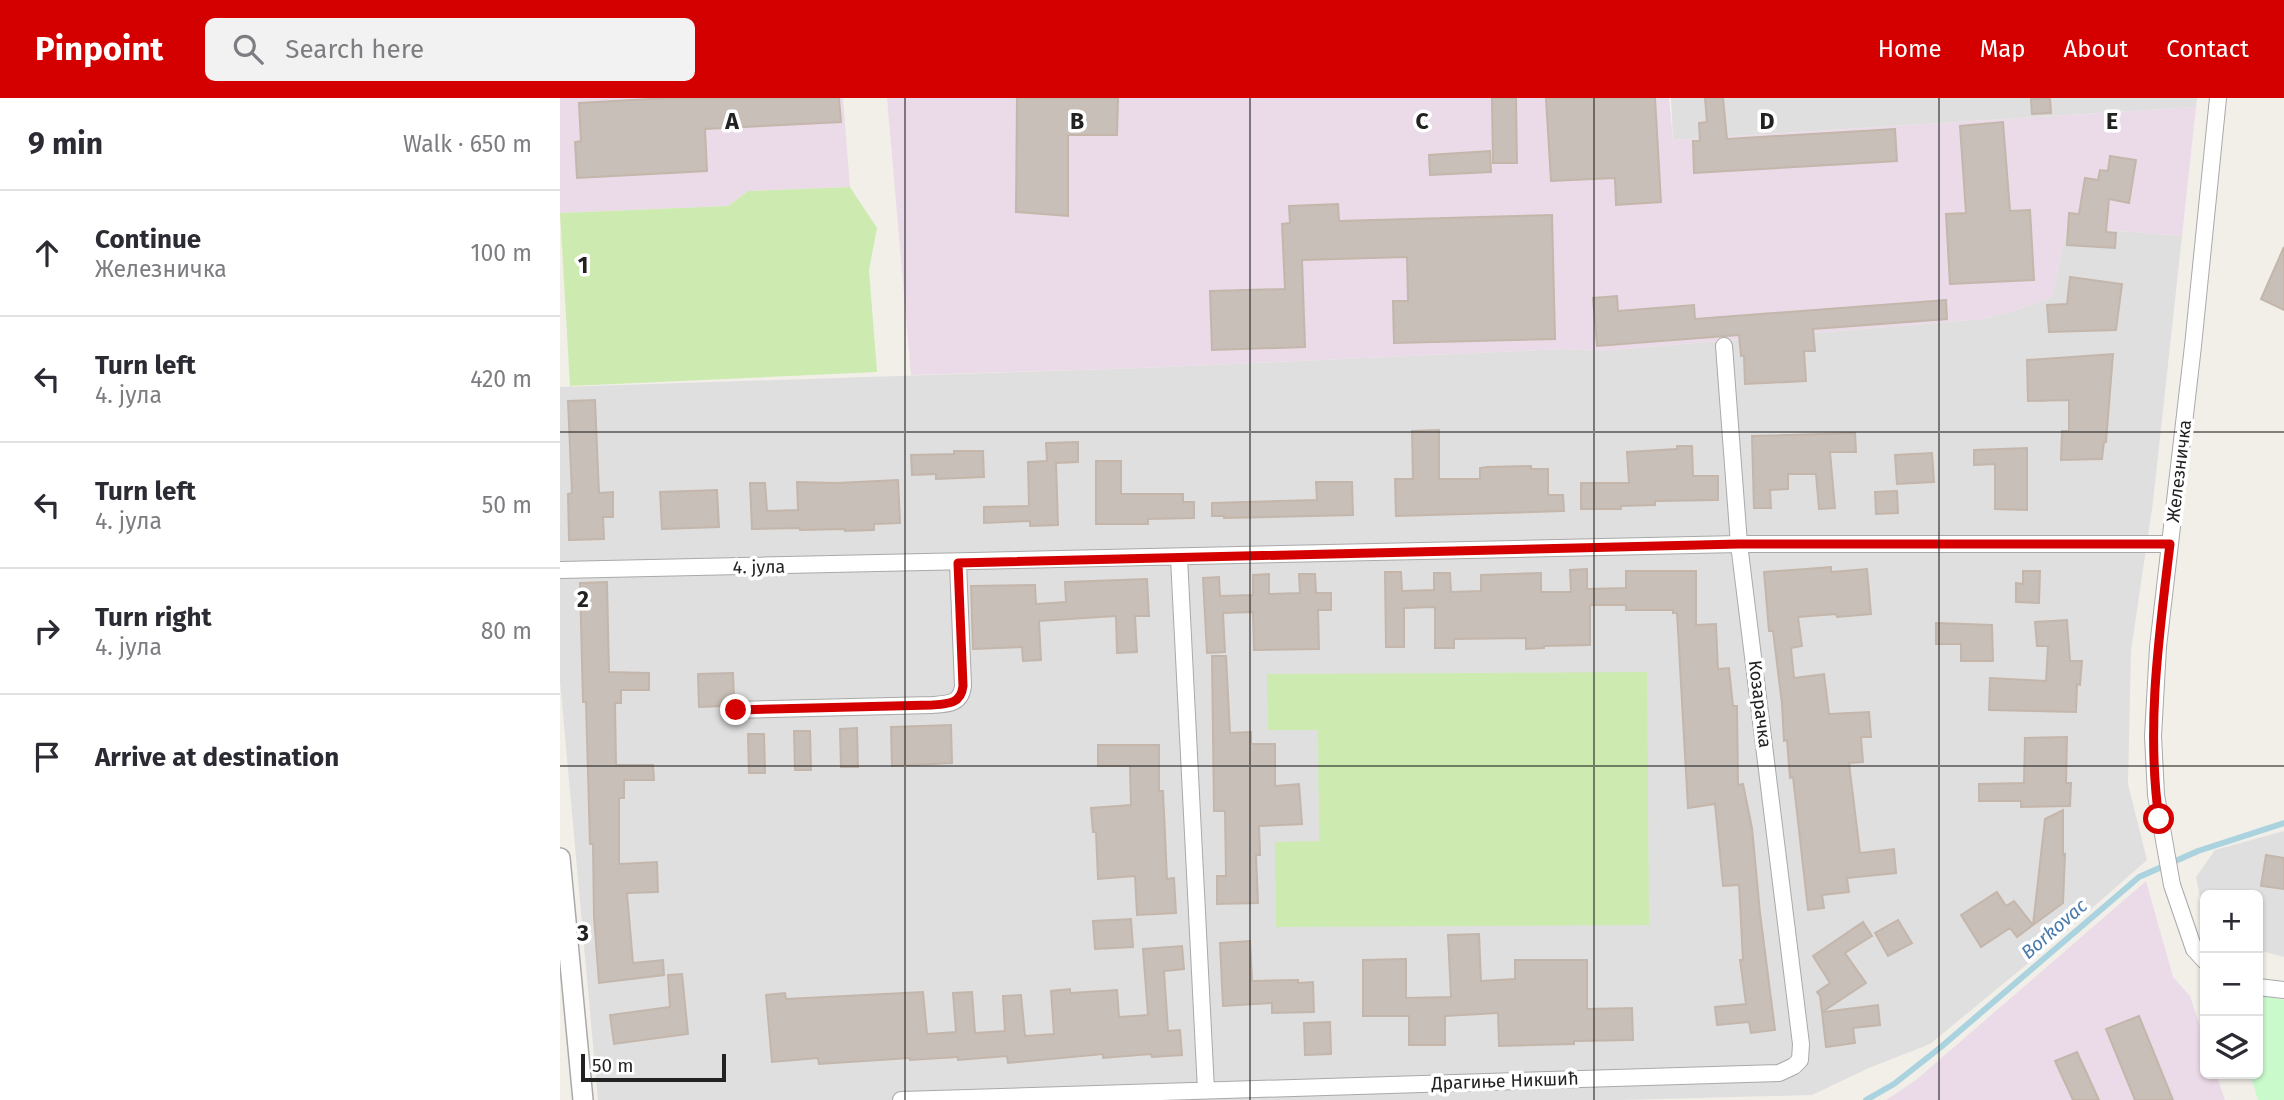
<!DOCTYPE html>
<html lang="en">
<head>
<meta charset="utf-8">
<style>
  :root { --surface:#fff; --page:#f2f2f3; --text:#2b2b33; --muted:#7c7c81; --line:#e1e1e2; --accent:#d40000 }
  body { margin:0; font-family:"Fira Sans",sans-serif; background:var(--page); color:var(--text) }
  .controls { position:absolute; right:21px; bottom:21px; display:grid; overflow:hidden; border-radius:10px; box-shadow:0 2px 5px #0004 }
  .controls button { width:63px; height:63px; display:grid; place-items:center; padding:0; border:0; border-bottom:2px solid var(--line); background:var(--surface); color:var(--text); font:35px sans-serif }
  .scale { position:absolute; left:21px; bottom:18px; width:145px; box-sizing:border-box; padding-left:7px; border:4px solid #222; border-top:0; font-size:19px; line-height:24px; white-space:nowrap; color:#222; -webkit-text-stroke:5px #fff; paint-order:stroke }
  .stop { position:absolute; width:21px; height:21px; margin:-16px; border:5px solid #d40000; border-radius:50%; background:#fff }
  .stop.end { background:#d40000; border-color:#fff; box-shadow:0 2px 7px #0008 }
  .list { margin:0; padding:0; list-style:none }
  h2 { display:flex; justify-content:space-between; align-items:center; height:91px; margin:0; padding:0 28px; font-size:30px }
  h2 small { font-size:23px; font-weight:400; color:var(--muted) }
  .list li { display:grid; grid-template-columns:46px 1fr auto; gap:21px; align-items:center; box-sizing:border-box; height:126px; padding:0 28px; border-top:2px solid var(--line) }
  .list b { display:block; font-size:26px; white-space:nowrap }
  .list p { margin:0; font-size:23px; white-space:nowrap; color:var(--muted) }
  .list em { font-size:23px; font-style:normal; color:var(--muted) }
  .icon { flex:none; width:38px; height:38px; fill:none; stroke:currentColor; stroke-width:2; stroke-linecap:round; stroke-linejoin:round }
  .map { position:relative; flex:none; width:1724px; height:1002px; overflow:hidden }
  header { display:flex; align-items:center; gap:42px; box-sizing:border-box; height:98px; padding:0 35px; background:var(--accent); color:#fff }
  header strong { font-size:33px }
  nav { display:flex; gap:38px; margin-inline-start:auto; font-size:24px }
  .search { width:490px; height:63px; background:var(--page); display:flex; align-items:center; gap:18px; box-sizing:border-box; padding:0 24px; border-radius:10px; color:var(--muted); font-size:26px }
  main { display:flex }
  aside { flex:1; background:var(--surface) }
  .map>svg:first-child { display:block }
  .residential { fill:#e0dfdf }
  .industrial { fill:#ebdbe8 }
  .grass { fill:#cdebb0 }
  .park { fill:#c8facc }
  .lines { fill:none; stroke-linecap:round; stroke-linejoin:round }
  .stream { stroke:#aad3df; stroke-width:6 }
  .building { fill:#c7bfb8; stroke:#c4b6ab; stroke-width:2 }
  .minor-casing { stroke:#a9a9a9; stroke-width:18 }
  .tertiary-casing { stroke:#a9a9a9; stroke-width:22 }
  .minor { stroke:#fff; stroke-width:16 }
  .tertiary { stroke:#fff; stroke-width:19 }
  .route { stroke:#d40000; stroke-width:9 }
  .grid { fill:none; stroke:#222; stroke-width:2; stroke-opacity:0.55 }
  .labels { text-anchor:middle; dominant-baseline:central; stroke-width:7; stroke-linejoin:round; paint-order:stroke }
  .street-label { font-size:18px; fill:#222; stroke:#fff }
  .water-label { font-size:19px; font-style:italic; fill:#4a7aab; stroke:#fff }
  .grid-label { font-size:23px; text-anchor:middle; font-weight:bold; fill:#222; stroke:#fff; stroke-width:7; stroke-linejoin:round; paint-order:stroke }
</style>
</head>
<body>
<header>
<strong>Pinpoint</strong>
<div class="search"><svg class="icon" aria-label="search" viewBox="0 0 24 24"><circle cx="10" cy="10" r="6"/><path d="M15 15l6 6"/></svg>Search here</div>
<nav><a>Home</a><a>Map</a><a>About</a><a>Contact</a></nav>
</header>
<main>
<aside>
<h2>9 min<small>Walk · 650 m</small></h2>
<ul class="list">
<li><svg class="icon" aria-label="ahead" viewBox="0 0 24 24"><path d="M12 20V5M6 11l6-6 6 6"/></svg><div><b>Continue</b><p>Железничка</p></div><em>100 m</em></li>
<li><svg class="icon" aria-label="left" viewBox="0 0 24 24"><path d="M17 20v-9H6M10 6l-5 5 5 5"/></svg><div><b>Turn left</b><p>4. јула</p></div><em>420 m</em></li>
<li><svg class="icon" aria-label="left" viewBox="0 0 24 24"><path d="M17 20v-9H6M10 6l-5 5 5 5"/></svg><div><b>Turn left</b><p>4. јула</p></div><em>50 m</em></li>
<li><svg class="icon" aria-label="right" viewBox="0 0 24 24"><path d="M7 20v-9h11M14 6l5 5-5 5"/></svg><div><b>Turn right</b><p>4. јула</p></div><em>80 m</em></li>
<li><svg class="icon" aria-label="arrive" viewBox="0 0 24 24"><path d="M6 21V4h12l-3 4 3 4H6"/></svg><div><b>Arrive at destination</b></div></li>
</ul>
</aside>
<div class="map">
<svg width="1724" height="1002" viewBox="0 0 1724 1002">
  <rect width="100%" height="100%" fill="#f2efe9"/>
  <!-- residential -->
  <path class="residential" d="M1111 0H1637L1636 9 1113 42Z
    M1507 129 1622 138 1593 404 1571 553 1568 686 1587 762 1483 853 1370 946 1309 970 1252 997 1062 1002H38L0 583V289L582 270 1005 251 1039 253 1424 221 1450 214 1492 199Z
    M1724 733V859L1698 852V797H1645V825L1636 779 1655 752Z"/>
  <!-- industrial -->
  <path class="industrial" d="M0 0H283L290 89 188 93 168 108 0 115Z
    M327 0H1109L1114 54 1113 42 1636 9 1622 138 1507 129 1492 199 1450 214 1424 221 1039 253 1005 251 582 270 351 277Z
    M1586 783 1613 879 1630 898 1645 943V976H1656L1665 1002H1326L1356 982Z"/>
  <!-- grass -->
  <path class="grass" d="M290 89 317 130 309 172 317 274 10 288 0 115 168 108 188 93Z
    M1087 574 1089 827 716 829 715 744 759 743 758 632H708L707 576Z"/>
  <!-- park -->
  <path class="park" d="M1703 898 1724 902V1002H1698L1690 976H1698V909Z"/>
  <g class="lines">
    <!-- stream -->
    <path class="stream" d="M1306 1002 1334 986 1381 949 1579 779 1638 753 1724 725"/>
  </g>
  <!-- building -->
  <path class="building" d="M107 0H279L281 24 145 31 147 73 17 80 15 44 21 43 19 5Z
    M457 0H558L557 37H508V118L456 114Z
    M932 0H956L957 65H933Z
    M986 0H1095L1101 104 1056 107 1055 80 991 83Z
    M1145 0H1163L1167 41 1335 31 1337 63 1134 75 1133 43H1140L1139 25 1147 24Z
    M1490 0 1491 15 1472 16 1471 1Z
    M1443 24 1450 113 1470 112 1474 182 1390 186 1386 116 1406 115 1400 28Z
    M930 53 931 74 870 77 869 57Z
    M1550 58 1576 62 1569 105 1549 101 1546 134 1556 135 1555 150 1507 147 1509 115 1519 116 1525 80 1538 82 1540 72 1548 73Z
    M778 106 779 123 992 117 995 241 834 245 833 203H848L847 159 742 162 745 249 652 252 650 193 725 191 722 126 730 125 729 108Z
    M1724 149V212L1701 201Z
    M1510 179 1562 186 1556 232 1489 234 1487 207 1507 206Z
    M1057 198 1058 213 1134 207 1135 221 1386 202 1387 221 1253 231 1255 253H1244L1246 283 1185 286 1184 258H1181L1179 237 1037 248 1033 200Z
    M1553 256 1546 344H1544L1542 361 1501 362 1502 333H1509V302L1468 303 1467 262Z
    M35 302 39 395 53 394V419H43L44 441 9 442 8 396 12 395 8 303Z
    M879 332V381H920V370L927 369 971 368V371H988V397H1003L1004 413 836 418 835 381H853L852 333Z
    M1295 335 1296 354H1270L1275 410 1259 411 1256 376H1228V391L1210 392 1211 410H1194L1192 338Z
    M518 344V364L496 365 498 427 470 428V423L424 425V409L469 408 468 364 487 363 486 345Z
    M1117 348H1132L1133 378H1158V402L1095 403V407L1061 408V411H1021V385H1069L1067 354 1117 351Z
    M1467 350V412L1435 411V366L1414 367V352Z
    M394 353H423L424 379 376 381V376L352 377 351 357 394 356Z
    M1372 355 1374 384 1337 386 1335 357Z
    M536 363H561V396H623V404H634V420L588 421V426H536Z
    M338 382 340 425 314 426V432L285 433V431L240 432V430L192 431 190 385H205L207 413 238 412 237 384 276 385Z
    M756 384H792L793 417 664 420V418H652V405L757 402Z
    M157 392 159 429 102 431 100 394Z
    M1337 393 1338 415 1316 416 1315 394Z
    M1271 469V474L1307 471 1311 516 1277 519 1276 516 1238 519 1242 548 1231 550 1234 580 1264 576 1269 616 1309 614 1311 639H1301L1303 664 1289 665 1300 755 1334 751 1336 775 1287 780 1289 794 1262 797 1264 810 1248 812 1233 679 1230 680 1227 642 1224 643 1222 606 1213 533H1209L1204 474Z
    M1027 471V491L1066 490V473H1136V527L1156 526 1158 571 1169 570 1173 608H1177L1178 687 1183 686 1192 730 1200 815 1215 932 1191 935 1189 924 1157 927 1155 909 1186 906 1180 862H1183L1179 787 1163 788 1155 706 1128 710 1117 515H1113V512H1066V507H1030V547L984 548V550L966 551V540L894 541V550H875V509L844 510V549H826L825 474H841L842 493 874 492V475H890L891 494 921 493V477L981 475V494H1011L1010 472Z
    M1463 473H1480L1479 505 1456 504V485L1463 486Z
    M709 476V496L740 495 739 476H755L756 495H771V512H758L759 551 694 552 693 514 663 515 665 554 647 555 643 480 659 479 660 498 693 497V477Z
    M587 481 589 518H575L577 554 557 555 556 518 479 523 481 562 463 563 462 549 413 551 411 488 475 487 476 506 506 504 505 484Z
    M47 484 49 574 89 575V592H61V605H55L56 667H93L94 682H64V700H59V766L97 764 98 794 67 795 73 865 103 862 104 877 39 885 34 818 33 746H30L26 604H23L20 485Z
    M1507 522 1510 563H1522L1520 587 1517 586 1516 614 1429 612 1430 580 1486 583 1488 548H1477L1475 524Z
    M1376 525 1432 527 1433 563H1401V546H1376Z
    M652 558H666L670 635 691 634V646H715V688L739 686 742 726 699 728 700 757H696L698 805 657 806V778H666L665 713H654Z
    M173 575 174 602 166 608 139 609 138 576Z
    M391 627 392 665 332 668 331 629Z
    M297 630 298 669H281L280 631Z
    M234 633H250L251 672H235Z
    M188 636H204L205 675H189Z
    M1507 639 1506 685H1511L1510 708 1461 709V703H1419V686L1464 685 1465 640Z
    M538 647H599V693H603L607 781 614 780 616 815 577 817 575 778 538 781 536 734H533L531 710 571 707 570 668H538Z
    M1503 712V757L1505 756 1503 805 1473 827 1485 721Z
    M1706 757 1724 760V791L1701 788Z
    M1437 794 1446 808 1454 803 1473 827 1457 839 1450 830 1421 849 1401 817Z
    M571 821 573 849 535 851 533 823Z
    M1338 822 1352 845 1328 858 1315 835Z
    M1303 824 1312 838 1285 855 1306 885 1262 914 1260 898 1257 894 1270 885 1253 858Z
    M919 836 921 883 955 881V862H1027V911L1072 910 1073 942 1014 943V946L939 948 938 915 885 918V947H849V918H803V862L846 861V900L891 899 888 837Z
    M690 843 692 883 738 882V885L753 884 754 914 712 915V905L663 908 660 845Z
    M622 848 624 871 604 873 608 933 620 932 622 957 592 959 591 956 543 960V956L448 965 447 958 398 962V959L350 962V960L259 966 258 960 212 964 206 897 225 895 226 901 363 894 367 936 396 934 393 895 412 894 415 935 445 933 443 898 461 897 465 938 494 936 491 893 510 891V895L557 892 559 919 588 917 583 851Z
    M122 876 128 936 54 946 50 917 110 909 108 877Z
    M1318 907 1320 927 1293 930 1295 945 1266 949 1262 914Z
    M1579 918 1613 1002H1575L1546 931Z
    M770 924 771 956 745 957 744 925Z
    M1517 954 1539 1002H1513L1495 963Z"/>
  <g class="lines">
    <!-- minor casing -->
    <g class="minor-casing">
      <path id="minor" d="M619 460 646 992
        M0 472 1179 446H1610
        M176 612 372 607C388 606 401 606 403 588L398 465
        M1645 863 1634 851 1612 787 1596 697 1593 638 1598 549 1633 248 1658 0
        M1698 889 1724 892
        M341 1002 1219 975 1234 968 1240 962 1241 946 1179 446 1164 248"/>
    </g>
    <!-- tertiary casing -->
    <g class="tertiary-casing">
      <path id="tertiary" d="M0 760 23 1002"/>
    </g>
    <!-- minor -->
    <use href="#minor" class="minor"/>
    <!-- tertiary -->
    <use href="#tertiary" class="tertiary"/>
  </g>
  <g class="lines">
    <!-- route -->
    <path class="route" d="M176 612 372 607C388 606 401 606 403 588L398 465 1179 446H1610C1599 538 1586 629 1599 721"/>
  </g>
  <!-- grid -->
  <path class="grid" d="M345 0V1002M690 0V1002M1034 0V1002M1379 0V1002M0 334H1724M0 668H1724"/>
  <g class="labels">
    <!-- street labels -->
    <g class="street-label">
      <text transform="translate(1619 373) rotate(-83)">Железничка</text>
      <text transform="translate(199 469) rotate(-1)">4. јула</text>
      <text transform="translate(1200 606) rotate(83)">Козарачка</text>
      <text transform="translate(945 983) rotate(-2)">Драгиње Никшић</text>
    </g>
    <!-- water labels -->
    <g class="water-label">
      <text transform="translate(1494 831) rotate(-41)">Borkovac</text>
    </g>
  </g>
  <g class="grid-label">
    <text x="172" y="31">A</text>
    <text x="517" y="31">B</text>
    <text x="862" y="31">C</text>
    <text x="1207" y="31">D</text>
    <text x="1552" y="31">E</text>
    <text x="23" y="175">1</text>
    <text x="23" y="509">2</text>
    <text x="23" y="843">3</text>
  </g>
</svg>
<div class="controls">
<button>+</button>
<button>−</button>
<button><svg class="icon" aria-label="layers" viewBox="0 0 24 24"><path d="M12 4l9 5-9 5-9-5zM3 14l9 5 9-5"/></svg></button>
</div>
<div class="scale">50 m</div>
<div class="stop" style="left:1599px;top:721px"></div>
<div class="stop end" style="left:176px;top:612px"></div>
</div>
</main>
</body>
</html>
